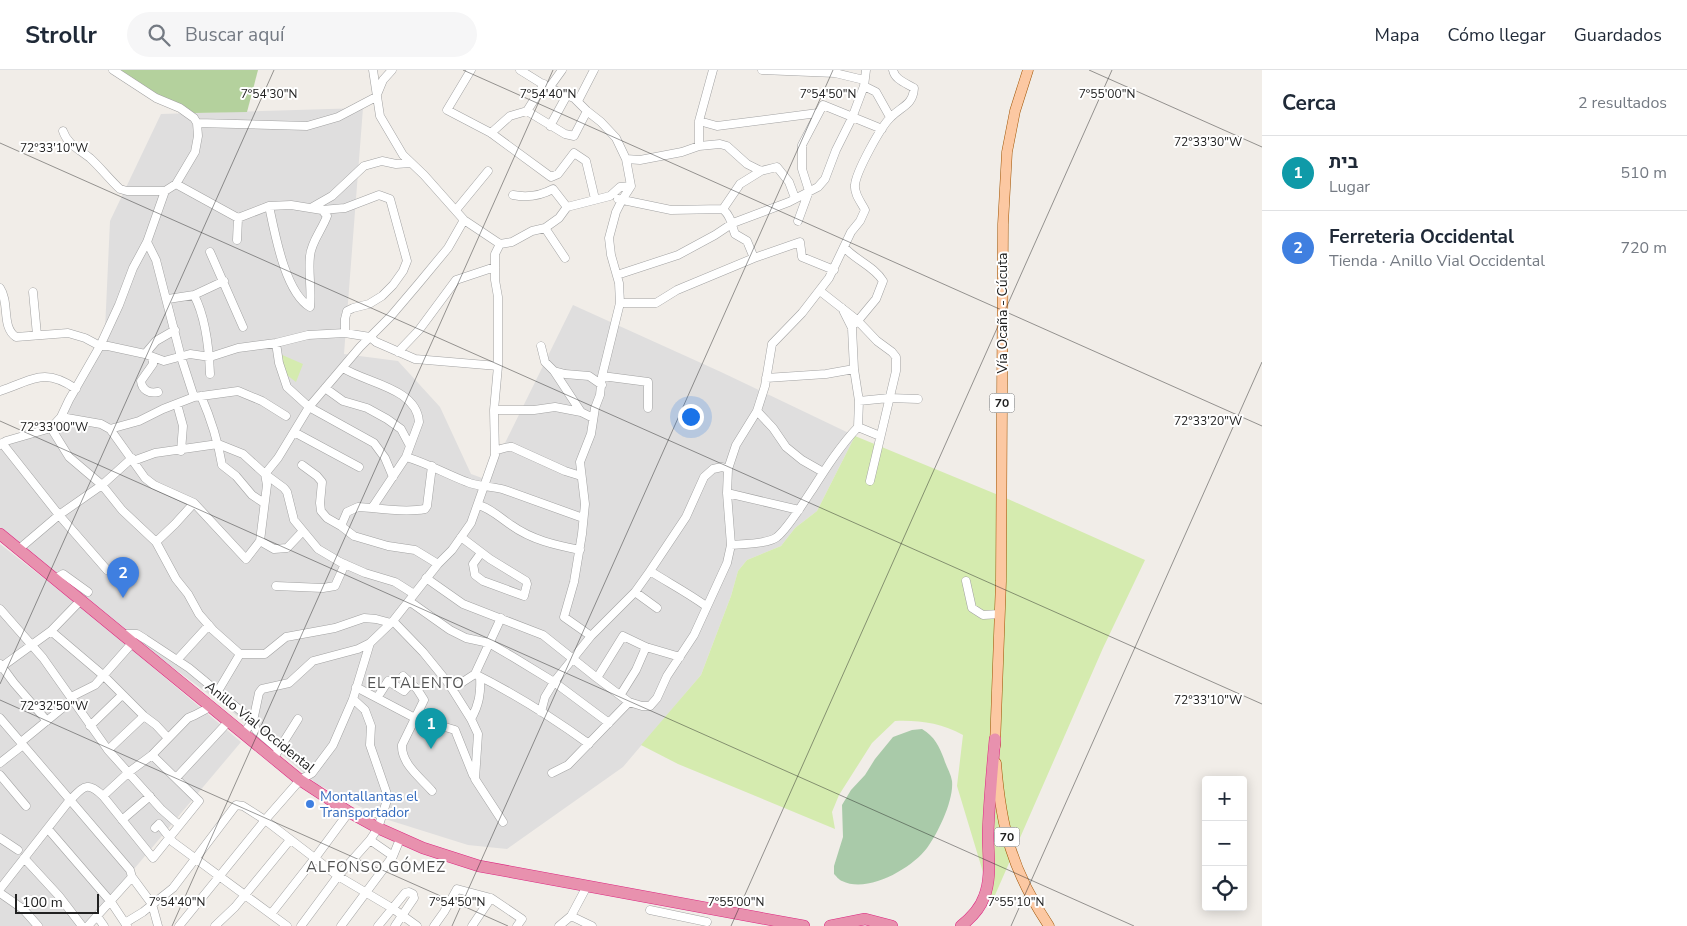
<!DOCTYPE html>
<html lang="es">
<head>
<meta charset="utf-8">
<style>
  :root { --surface:#fff; --page:#f6f6f7; --text:#1f2937; --muted:#747a83; --line:#e0e1e3; --accent:#d20020 }
  body { margin:0; font-family:"Nunito Sans",Heebo,sans-serif; background:var(--page); color:var(--text) }
  .controls { position:absolute; right:15px; bottom:15px; display:grid; overflow:hidden; border-radius:5px; box-shadow:0 2px 12px #0003 }
  .controls button { width:45px; height:45px; display:grid; place-items:center; padding:0; border:0; border-bottom:1px solid var(--line); background:var(--surface); color:var(--text); font:25px sans-serif }
  .scale { position:absolute; left:15px; bottom:12px; width:84px; box-sizing:border-box; padding-left:5px; border:2px solid #212121; border-top:0; font-size:14px; line-height:18px; white-space:nowrap; color:#212121; -webkit-text-stroke:4px #fff; paint-order:stroke }
  .you { position:absolute; left:690px; top:346px; width:18px; height:18px; margin:-12px; border:4px solid #fff; border-radius:50%; background:#1a73e8; box-shadow:0 0 0 8px #1a73e833 }
  .badge { display:grid; place-items:center; width:32px; height:32px; border-radius:50%; background:var(--accent); color:#fff; font-size:16px; font-weight:700 }
  .pin { position:absolute; translate:-50% -41px; filter:drop-shadow(0 1px 2px #0008) }
  .pin::after { content:''; position:absolute; top:26px; width:18px; height:15px; background:inherit; clip-path:polygon(0 0,100% 0,50% 100%) }
  .list { margin:0; padding:0; list-style:none }
  h2 { display:flex; justify-content:space-between; align-items:center; height:65px; margin:0; padding:0 20px; font-size:21px }
  h2 small { font-size:16px; font-weight:400; color:var(--muted) }
  .list li { display:grid; grid-template-columns:32px 1fr auto; gap:15px; align-items:center; box-sizing:border-box; height:75px; padding:0 20px; border-top:1px solid var(--line) }
  .list b { display:block; font-size:19px; white-space:nowrap }
  .list p { margin:0; font-size:16px; white-space:nowrap; color:var(--muted) }
  .list em { font-size:16px; font-style:normal; color:var(--muted) }
  .icon { flex:none; width:28px; height:28px; fill:none; stroke:currentColor; stroke-width:2; stroke-linecap:round; stroke-linejoin:round }
  .map { position:relative; flex:none; width:1262px; height:856px; overflow:hidden }
  header { display:flex; align-items:center; gap:30px; box-sizing:border-box; height:70px; padding:0 25px; background:var(--surface); border-bottom:1px solid var(--line) }
  header strong { font-size:24px }
  nav { display:flex; gap:28px; margin-inline-start:auto; font-size:18px }
  .search { width:350px; height:45px; background:var(--page); display:flex; align-items:center; gap:12px; box-sizing:border-box; padding:0 18px; border-radius:28px; color:var(--muted); font-size:19px }
  main { display:flex }
  aside { flex:1; background:var(--surface) }
  .map>svg:first-child { display:block }
  .residential { fill:#dfdede }
  .grass { fill:#d5ebaf }
  .forest { fill:#b4d19d }
  .cemetery { fill:#a9caa9 }
  .lines { fill:none; stroke-linecap:round; stroke-linejoin:round }
  .minor-casing { stroke:#a2a2a2; stroke-width:9 }
  .major-casing { stroke:#9e5200; stroke-width:11 }
  .highway-casing { stroke:#dc2881; stroke-width:12 }
  .minor { stroke:#fff; stroke-width:8 }
  .major { stroke:#fcc8a2; stroke-width:10 }
  .highway { stroke:#e891ae; stroke-width:11 }
  .ticks { fill:none; stroke:#212121; stroke-width:1; stroke-opacity:0.45 }
  .shop-dot { fill:#3f7fe0; stroke:#fff; stroke-width:2 }
  .labels { text-anchor:middle; dominant-baseline:central; stroke-width:4; stroke-linejoin:round; paint-order:stroke }
  .shield { fill:#fff; stroke:#646464; stroke-width:1 }
  .shield-label { font-size:12px; font-weight:bold; fill:#212121 }
  .street-label { font-size:14px; fill:#212121; stroke:#fff }
  .shop-label { font-size:14px; fill:#366cbe; stroke:#fff; text-anchor:start }
  .neighbourhood-label { font-size:15px; letter-spacing:1px; fill:#545454; stroke:#fff }
  .ticks-label { font-size:12px; text-anchor:middle; fill:#212121; stroke:#fff; stroke-width:4; stroke-linejoin:round; paint-order:stroke }
</style>
</head>
<body>
<header>
<strong>Strollr</strong>
<div class="search"><svg class="icon" aria-label="search" viewBox="0 0 24 24"><circle cx="10" cy="10" r="6"/><path d="M15 15l6 6"/></svg>Buscar aquí</div>
<nav><a>Mapa</a><a>Cómo llegar</a><a>Guardados</a></nav>
</header>
<main>
<div class="map">
<svg width="1262" height="856" viewBox="0 0 1262 856">
  <rect width="100%" height="100%" fill="#f1ede8"/>
  <!-- residential -->
  <path class="residential" d="M363 38 344 284 398 291 440 337 471 404 482 408 505 373 573 235 721 302 855 366 817 441 795 458 781 476 747 490 738 501 731 526 701 605 623 697 507 779 468 775 382 748 317 714 230 640 125 562 63 508 0 458V377L53 353 75 319 105 260 110 151 161 44Z
    M0 474 91 545 241 672 86 856H0Z"/>
  <!-- grass -->
  <path class="grass" d="M280 284 303 294 296 312 283 302Z
    M855 366 1008 429 1145 490 1103 578 992 832 957 716 963 665C941 653 919 650 895 651L872 673 839 725 832 742 835 759 678 694 641 675 701 605 731 526 738 501 747 490 781 476 795 458 817 441Z"/>
  <!-- forest -->
  <path class="forest" d="M118 0H258L247 42 194 43 156 25Z"/>
  <!-- cemetery -->
  <path class="cemetery" d="M922 659C935 667 939 676 944 689 946 696 951 704 952 711 954 730 938 763 927 778 912 798 868 824 842 811 839 810 836 806 834 804V796L843 767 842 735 851 720 865 705 875 689 893 667 912 660Z"/>
  <g class="lines">
    <!-- minor casing -->
    <g class="minor-casing">
      <path id="minor" d="M373 0 380 46 403 85 424 105 464 150 500 174 512 172 532 161 545 158 559 148 567 137 610 126 620 117 631 116
        M471 0 447 40 491 63 551 107 558 104 574 83 586 91 595 129
        M520 0 549 18 574 28 587 41 601 52 616 68 626 89 631 116 622 130 616 142 609 168 611 185 619 213 620 233 602 306 600 325 595 338 591 364 580 392 585 434 582 464 574 512 564 547 591 566
        M762 0 835 3 864 10
        M864 16 876 22 890 47
        M549 18 562 0
        M578 31 594 0
        M527 41 565 64 574 66 587 41
        M699 51 717 56 818 43
        M197 53 307 56 338 47 376 27 383 10 392 0
        M550 56 567 25
        M63 61C67 74 80 80 90 88 101 98 110 110 120 119L127 121H165
        M491 63 510 46 527 41 544 14
        M699 76V51L713 0
        M626 89 640 90 682 82 699 76 720 74 727 76 747 94 761 101 777 97 789 112 795 128
        M176 114 238 148 269 136 291 135 322 140 345 138 379 125 390 129 407 191 403 201 393 215 382 226 369 234 353 238 347 241 345 249V263
        M513 125C528 128 540 126 553 119L567 137
        M618 129 671 140 723 139C732 148 731 154 735 164L747 171 754 188
        M269 136C275 164 285 222 310 237 312 220 308 203 310 186 311 172 322 160 327 146L322 140
        M311 138 332 126 364 96 382 91 396 94 411 93
        M723 139 740 114 761 101
        M456 140 488 101
        M798 151 809 121 802 99V75L823 35 882 59
        M545 158 565 188
        M237 170 238 148
        M147 172 156 190 181 287 194 327
        M844 177C855 190 874 196 883 211L876 229 856 253
        M210 182 243 257
        M617 205 678 185 715 165 733 153 789 132 818 117 825 109 836 80 852 48 864 16 866 0
        M0 218C10 233 1 257 16 267L68 263 85 268 100 276H108L145 284 164 291 190 284 210 287 238 278 276 273 308 265 345 263 370 267 376 272 415 289 498 296
        M820 221 857 250 877 271 892 282 896 287V301L870 411
        M33 222 37 265
        M194 225C206 248 209 278 210 304
        M168 229 194 225 224 211
        M620 233H656L677 220 754 188 800 172 802 187 834 200
        M276 273 279 293 287 317 309 337 374 373 385 388 393 407
        M541 276 545 292 554 301 565 304 589 306 602 315
        M398 282 419 260 456 210 495 197
        M145 284 156 271 175 260
        M153 287V294L141 311C142 320 149 324 158 322
        M554 301 581 342 593 348
        M602 306 648 312V338
        M766 308 826 304 854 299
        M325 318 343 331 367 338 387 349 401 359 410 376
        M0 321C33 310 44 297 76 319
        M201 326C211 349 218 371 222 395L236 406 252 425 264 433
        M859 331 889 328 918 329
        M177 334 183 356 181 381
        M494 340H534L555 337 581 342
        M757 341 773 358 786 377 802 390 823 402
        M61 347 101 354 110 359 145 408 154 415 194 433 246 489 260 471 267 415 265 404 278 388 309 337 360 277 391 246 419 213 448 178 464 150
        M858 357 880 366
        M51 358 69 387 102 415 122 440 156 472 176 509 188 524 199 544 213 560 240 584H265L286 567 335 558 364 548 376 549 391 553
        M110 359 139 351 163 339 194 327 238 321 262 331 286 346
        M294 362 359 397
        M2 373 59 445 107 500
        M0 375 6 371 51 358 61 347 69 330 100 276 119 235 133 198 147 172 165 121 176 114 195 82 198 66 197 53 194 48 180 38 156 28 113 0
        M495 380C502 380 506 376 512 377L565 401 581 406
        M406 387C427 393 446 404 467 412 478 417 493 416 505 420L583 448
        M133 391 155 383 218 374 243 384 265 404 284 418 287 422 294 450 318 479 340 492 365 503 395 512 414 524
        M302 395 317 406 322 412 320 433 321 441 327 448 341 456 354 466 388 476 415 480 438 494
        M727 423 799 440
        M478 435C491 438 500 448 511 455 532 470 555 475 580 480
        M372 438C389 440 409 442 425 439L427 436 432 396
        M341 456 347 442 358 437 372 438 406 387 419 352C417 318 366 313 343 298
        M461 467 490 489 526 511 527 514 524 526 483 511 475 505 473 494 481 483
        M260 471 274 479 287 478 303 461
        M156 472 175 454 194 433
        M731 475C743 474 768 474 777 467 789 457 803 433 812 420 826 398 840 376 858 357L859 331 854 299 852 258 842 238
        M19 479 59 445 102 415 132 388
        M650 501C669 513 688 523 706 536
        M426 508 463 534 543 565 597 608 629 632 642 636H650L657 628 667 606 694 565 727 493 731 475 727 423 728 399 736 375 757 341 765 316 772 274 802 243 829 208 851 162 860 151 865 140C861 132 854 124 855 115 856 102 881 56 891 47 902 36 913 35 914 18 906 13 895 10 893 0
        M55 509 63 504 88 522
        M966 511 972 538 983 545 1000 544
        M276 516 323 518 335 516 345 494
        M635 522 657 538
        M409 531 450 560 466 568 489 573 513 587 554 612 609 653
        M0 539 43 588 108 680 161 739 179 755
        M393 551 423 582 449 614 471 649 478 664 475 709 503 752
        M51 561 104 606 144 646 156 655 168 668
        M123 564H137L145 569 189 598 253 651 256 660 279 680
        M177 590 209 555
        M0 594 14 613 47 651
        M0 598 51 561 81 530
        M475 604C515 624 553 648 589 674
        M403 606 417 619 424 630 402 675C401 694 421 708 432 721
        M597 608 623 566 646 577 680 587
        M356 617 415 648 455 660 473 705
        M452 619 475 604 501 548
        M218 621 240 584
        M621 624 636 600 646 577
        M71 627 95 615 133 572
        M377 628 388 611 404 621 411 613
        M541 642 545 627 554 612 591 566 635 522 650 501 686 447 704 407 713 399 722 397 728 399
        M0 648 130 800 132 807 152 834 158 856
        M471 649C479 635 481 623 480 607
        M90 656 122 625
        M243 664 253 651 259 623 262 619 289 613 313 591 358 579 370 573 393 551 438 494 452 480 471 453 495 385 494 340 498 296V227L495 210V184L500 174
        M21 672 71 631
        M108 680 144 646
        M276 684 298 649
        M0 693 23 675
        M552 703 568 695 629 632
        M0 705 26 736
        M176 708 228 652
        M103 726 129 702 152 685 188 648 195 645 210 637
        M357 747 384 741
        M122 750 150 726
        M155 758 159 754 173 772 287 856
        M48 759 111 832 127 856
        M0 768 18 780
        M370 770 393 786
        M24 788 59 826 82 856
        M0 819 69 731C84 717 86 710 103 726L153 788 199 731 152 685
        M0 823 23 839 38 856
        M650 840 707 852
        M271 844 315 788 349 742
        M97 846 104 856
        M571 846 592 856
        M125 853 143 842 173 818 236 735 243 736 265 750 338 806 392 838 417 856
        M88 856 132 807
        M179 856 265 750 300 710 312 703 333 675 353 629 370 573
        M215 856 235 837 290 770
        M301 856 338 806 370 770 378 758 388 727 370 675 371 656 365 640 353 629
        M341 856 393 786 400 769
        M378 856 405 823 409 822 413 824 414 828 395 856
        M434 856 444 842 457 819 491 828 522 849 517 856
        M472 856 491 828
        M559 856 571 846 587 816"/>
    </g>
    <!-- major casing -->
    <g class="major-casing">
      <path id="major" d="M995 676 1001 511 1003 154 1007 82 1015 41 1028 0
        M996 693C1001 758 1012 801 1049 856"/>
    </g>
    <!-- highway casing -->
    <g class="highway-casing">
      <path id="highway" d="M0 464 300 710 349 742 378 758 423 778 479 796 804 856
        M830 856 865 849 892 856
        M961 856C971 848 980 839 984 827 992 808 988 785 988 765 989 733 992 701 995 669"/>
    </g>
    <!-- minor -->
    <use href="#minor" class="minor"/>
    <!-- major -->
    <use href="#major" class="major"/>
    <!-- highway -->
    <use href="#highway" class="highway"/>
  </g>
  <!-- ticks -->
  <path class="ticks" d="M463 0 1262 356M1089 0 1262 77M0 73 1262 634M0 351 1134 856M0 614 274 0M0 630 508 856M172 856 553 0M452 856 833 0M731 856 1112 0M1011 856 1262 292"/>
  <!-- markers -->
  <circle class="shop-dot" cx="310" cy="734" r="5"/>
  <g class="labels">
    <!-- shield labels -->
    <g class="shield">
      <rect x="989.5" y="323.5" width="25" height="19" rx="4"/>
      <rect x="994.5" y="757.5" width="25" height="19" rx="4"/>
    </g>
    <g class="shield-label">
      <text x="1002" y="333">70</text>
      <text x="1007" y="767">70</text>
    </g>
    <!-- street labels -->
    <g class="street-label">
      <text transform="translate(1002 243) rotate(-90)">Vía Ocaña - Cúcuta</text>
      <text transform="translate(260 657) rotate(39)">Anillo Vial Occidental</text>
    </g>
    <!-- shop labels -->
    <g class="shop-label">
      <text x="320" y="726">Montallantas el<tspan x="320" dy="16">Transportador</tspan></text>
    </g>
    <!-- neighbourhood labels -->
    <g class="neighbourhood-label">
      <text x="416" y="613">EL TALENTO</text>
      <text x="376" y="797">ALFONSO GÓMEZ</text>
    </g>
  </g>
  <g class="ticks-label">
    <text x="269" y="28">7°54'30"N</text>
    <text x="548" y="28">7°54'40"N</text>
    <text x="828" y="28">7°54'50"N</text>
    <text x="1107" y="28">7°55'00"N</text>
    <text x="1208" y="76">72°33'30"W</text>
    <text x="54" y="82">72°33'10"W</text>
    <text x="1208" y="355">72°33'20"W</text>
    <text x="54" y="361">72°33'00"W</text>
    <text x="1208" y="634">72°33'10"W</text>
    <text x="54" y="640">72°32'50"W</text>
    <text x="177" y="836">7°54'40"N</text>
    <text x="457" y="836">7°54'50"N</text>
    <text x="736" y="836">7°55'00"N</text>
    <text x="1016" y="836">7°55'10"N</text>
  </g>
</svg>
<div class="controls">
<button>+</button>
<button>−</button>
<button><svg class="icon" aria-label="locate" viewBox="0 0 24 24"><circle cx="12" cy="12" r="6"/><path d="M12 2v4M12 18v4M2 12h4M18 12h4"/></svg></button>
</div>
<div class="scale">100 m</div>
<div class="you"></div>
<div class="pin badge" style="left:431px;top:679px;background:#0f9aa8">1</div>
<div class="pin badge" style="left:123px;top:528px;background:#3f7fe0">2</div>
</div>
<aside>
<h2>Cerca<small>2 resultados</small></h2>
<ul class="list">
<li><span class="badge" style="background:#0f9aa8">1</span><div><b>בית</b><p>Lugar</p></div><em>510 m</em></li>
<li><span class="badge" style="background:#3f7fe0">2</span><div><b>Ferreteria Occidental</b><p>Tienda · Anillo Vial Occidental</p></div><em>720 m</em></li>
</ul>
</aside>
</main>
</body>
</html>
